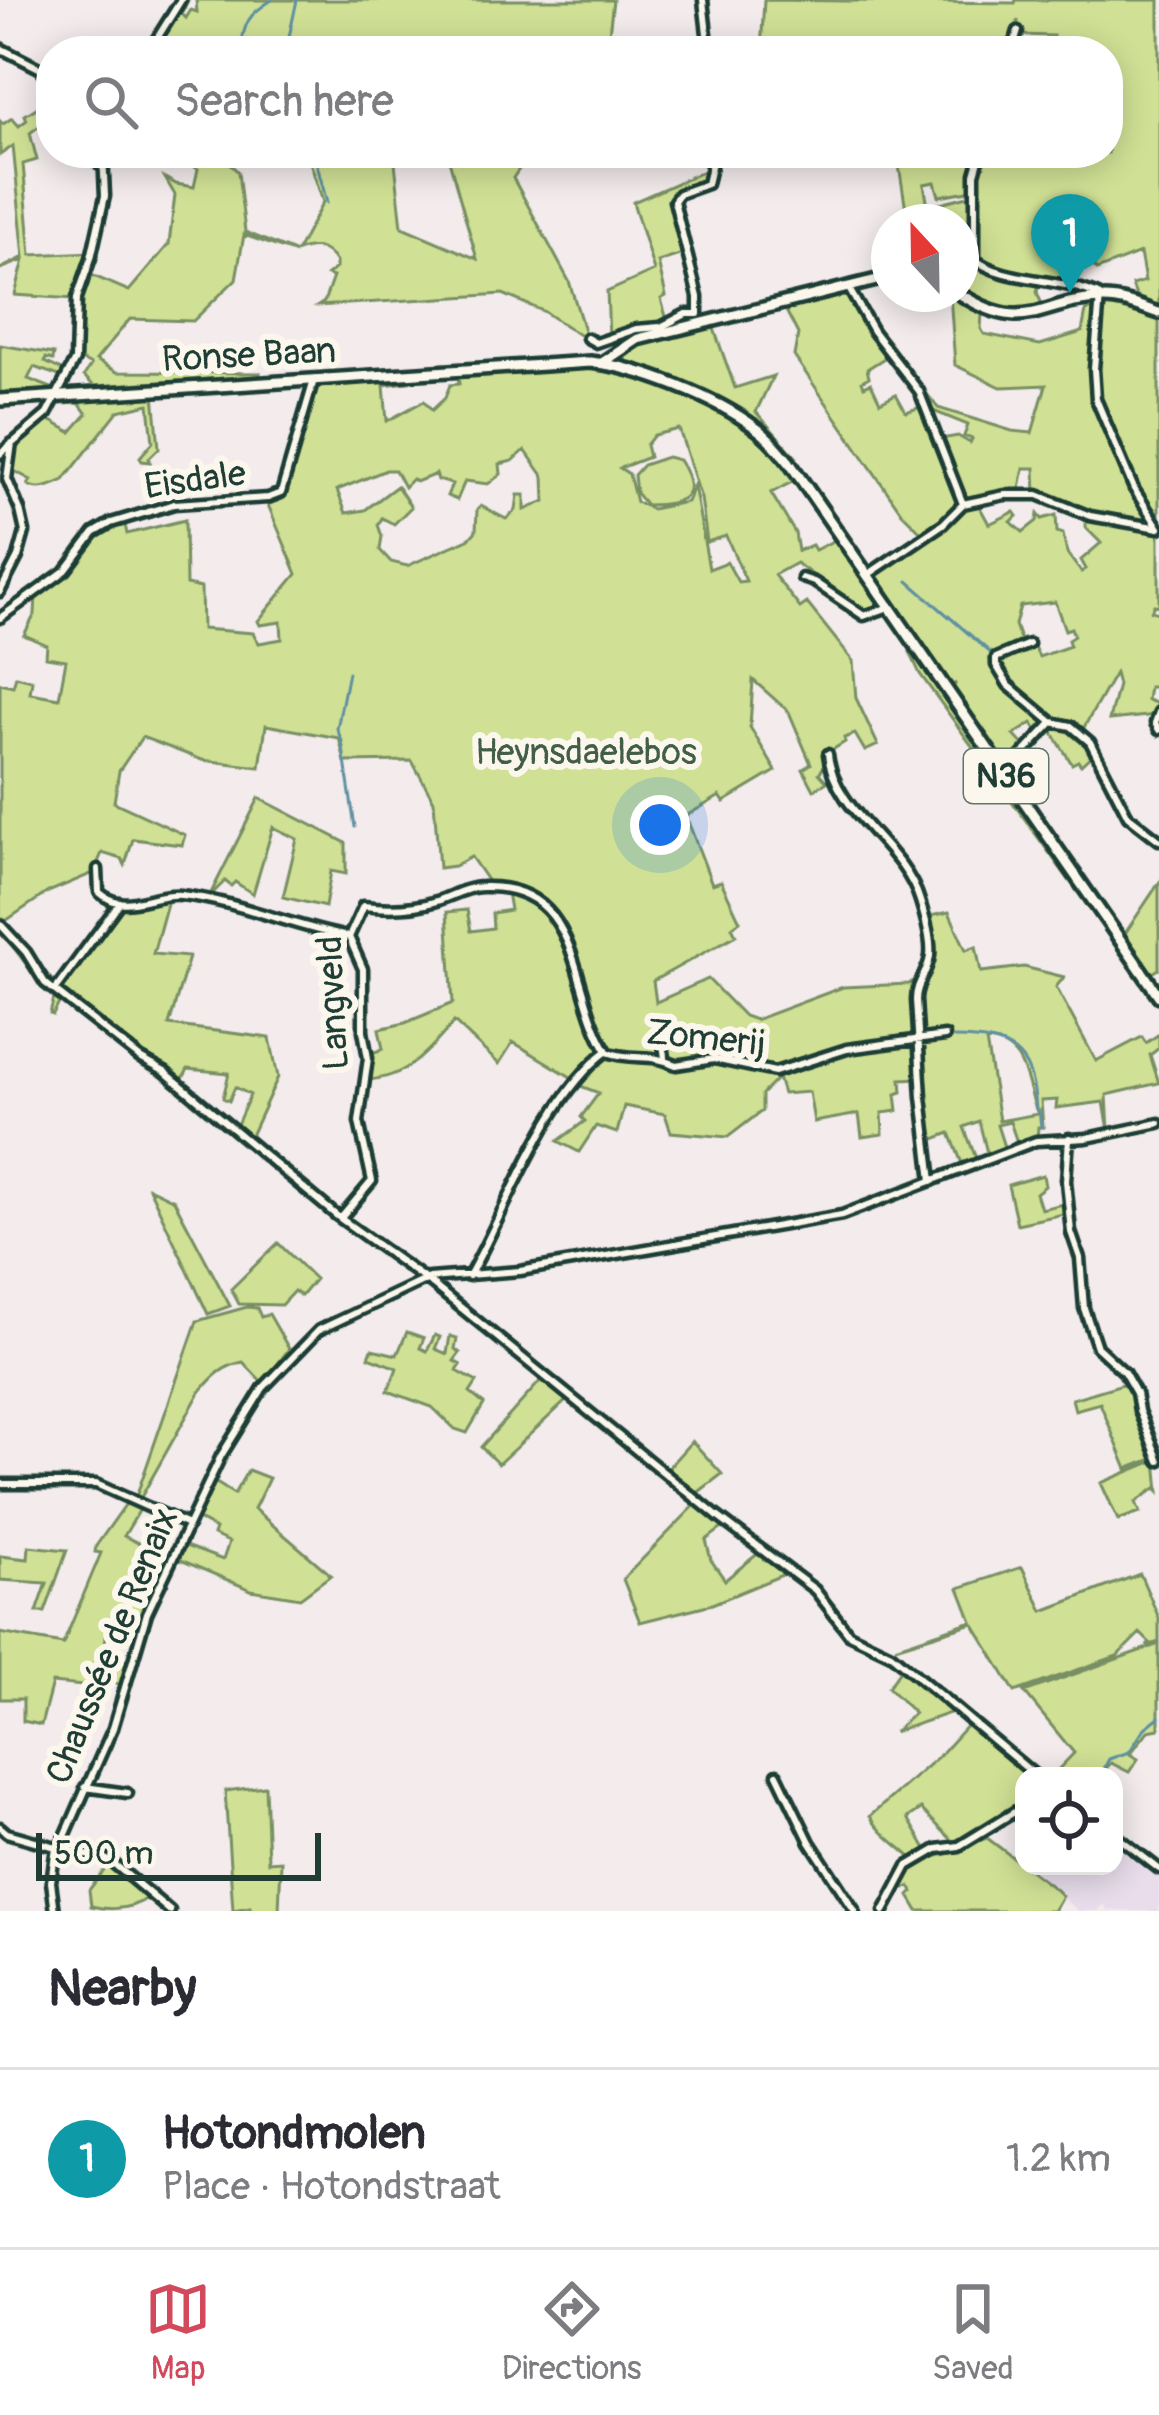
<!DOCTYPE html>
<html lang="en">
<head>
<meta charset="utf-8">
<style>
  :root { --surface:#fff; --page:#f2f2f3; --text:#2b2b33; --muted:#7c7c81; --line:#e1e1e2; --accent:#d1495b }
  body { margin:0; font-family:Pangolin,sans-serif; background:var(--page); color:var(--text) }
  .controls { position:absolute; right:36px; bottom:36px; display:grid; overflow:hidden; border-radius:24px; box-shadow:0 6px 30px #0003 }
  .controls button { width:108px; height:108px; display:grid; place-items:center; padding:0; border:0; border-bottom:3px solid var(--line); background:var(--surface); color:var(--text); font:60px sans-serif }
  .compass { position:absolute; left:871px; top:204px; width:108px; height:108px; border-radius:50%; background:var(--surface); box-shadow:0 6px 30px #0003; rotate:338deg }
  .scale { position:absolute; left:36px; bottom:30px; width:285px; box-sizing:border-box; padding-left:12px; border:6px solid #1f3d34; border-top:0; font-size:33px; line-height:42px; white-space:nowrap; color:#1f3d34; -webkit-text-stroke:9px #fbf7ec; paint-order:stroke }
  .you { position:absolute; left:660px; top:825px; width:42px; height:42px; margin:-30px; border:9px solid #fff; border-radius:50%; background:#1a73e8; box-shadow:0 0 0 18px #1a73e833 }
  .badge { display:grid; place-items:center; width:78px; height:78px; border-radius:50%; background:var(--accent); color:#fff; font-size:39px; font-weight:700 }
  .pin { position:absolute; translate:-50% -99px; filter:drop-shadow(0 3px 6px #0008) }
  .pin::after { content:''; position:absolute; top:63px; width:42px; height:36px; background:inherit; clip-path:polygon(0 0,100% 0,50% 100%) }
  .list { margin:0; padding:0; list-style:none }
  h2 { display:flex; justify-content:space-between; align-items:center; height:156px; margin:0; padding:0 48px; font-size:51px }
  h2 small { font-size:39px; font-weight:400; color:var(--muted) }
  .list li { display:grid; grid-template-columns:78px 1fr auto; gap:36px; align-items:center; box-sizing:border-box; height:180px; padding:0 48px; border-top:3px solid var(--line) }
  .list b { display:block; font-size:45px; white-space:nowrap }
  .list p { margin:0; font-size:39px; white-space:nowrap; color:var(--muted) }
  .list em { font-size:39px; font-style:normal; color:var(--muted) }
  .icon { flex:none; width:66px; height:66px; fill:none; stroke:currentColor; stroke-width:2; stroke-linecap:round; stroke-linejoin:round }
  .map { position:relative; flex:none; width:1159px; height:1911px; overflow:hidden }
  .search { position:absolute; background:var(--surface); box-shadow:0 6px 30px #0003; left:36px; right:36px; top:36px; height:132px; display:flex; align-items:center; gap:30px; box-sizing:border-box; padding:0 42px; border-radius:48px; color:var(--muted); font-size:45px }
  .sheet { height:336px; background:var(--surface) }
  nav { display:flex; justify-content:space-around; align-items:center; box-sizing:border-box; height:168px; border-top:3px solid var(--line); background:var(--surface); font-size:33px; color:var(--muted) }
  nav a { display:grid; justify-items:center; gap:6px }
  nav .on { color:var(--accent) }
  .map>svg:first-child { display:block }
  .built { fill:#e9ddec }
  .green { fill:#d0e195; stroke:#788f64; stroke-width:3; fill-rule:evenodd }
  .lines { fill:none; stroke-linecap:round; stroke-linejoin:round }
  .stream { stroke:#6090a2; stroke-width:3 }
  .minor-casing { stroke:#1f3d34; stroke-width:15 }
  .major-casing { stroke:#1f3d34; stroke-width:18 }
  .minor { stroke:#fbf7ec; stroke-width:6 }
  .major { stroke:#fbf7ec; stroke-width:9 }
  .labels { text-anchor:middle; dominant-baseline:central; stroke-width:12; stroke-linejoin:round; paint-order:stroke }
  .shield { fill:#fbf7ec; stroke:#61756b; stroke-width:3 }
  .shield-label { font-size:33px; font-weight:bold; fill:#1f3d34 }
  .street-label { font-size:36px; fill:#1f3d34; stroke:#fbf7ec }
  .park-label { font-size:36px; fill:#425e47; stroke:#fbf7ec }
</style>
</head>
<body>
<div class="map">
<svg width="1159" height="1911" viewBox="0 0 1159 1911">
  <rect width="100%" height="100%" fill="#f3ebec"/>
  <filter id="ink" filterUnits="userSpaceOnUse"><feTurbulence type="fractalNoise" baseFrequency=".00833" numOctaves="2"/><feDisplacementMap in="SourceGraphic" scale="24" xChannelSelector="R" yChannelSelector="G"/><feConvolveMatrix kernelMatrix="1 2 1 2 8 2 1 2 1" color-interpolation-filters="sRGB"/></filter>
  <g filter="url(#ink)">
    <!-- built -->
    <path class="built" d="M1114 1837 1159 1872V1911H1108L1104 1904 1098 1911H1078L1026 1866H1114Z"/>
    <!-- green -->
    <path class="green" d="M183 0H188L182 14 186 18 191 10 197 12 196 0H613L607 51H159L155 44Z
      M764 0 1015 3 1016 0H1159V310L1137 299 1132 285 1145 281 1140 253 1097 270 1094 266 1075 271 1078 284 992 267 976 257 977 182 983 153H1108V51H1054L1053 36 1018 35V20L1011 51H761Z
      M46 102H51V117L30 133 37 160 23 164 31 255 91 252 75 299 15 295 24 260 0 269 24 257 13 146 0 155V121L3 124 12 118 19 126 27 120 25 115Z
      M171 153H220L238 172 245 232 296 253 244 235 236 279 193 321 130 319 96 360 117 372 260 373 259 376 94 386 84 376 91 365 78 358 79 307 89 274 129 291 169 244 175 195 165 178 176 184 194 187 198 169Z
      M307 153H394L402 227 477 259 447 153H551L522 165 513 178 569 281 587 340 543 311 503 294 318 306 324 302 333 277 327 275 336 268V262C325 245 312 245 297 251L323 202Z
      M897 153H980L974 190 939 196 935 182 924 184 928 206 972 195 973 262 983 268 1040 280 1037 292 1044 310C1011 317 989 306 961 290V222H908Z
      M711 168 706 182 675 196 686 253 658 262 666 296 661 299 667 320 609 336 607 292 654 271 633 202Z
      M848 290 889 355 867 369 869 377 862 381 864 386 871 383 880 402 896 394 906 412 924 406 932 411 941 439 958 436 970 443 972 439 964 436 968 425 933 411 865 316 938 408 1012 431 1032 433 1046 385 1001 387 955 365 950 294 982 313 981 329 984 334 1040 345 1082 332 1086 311 1099 308 1100 302 1123 304 1159 316V523L1117 448 1157 526 1086 514 1036 494 1035 468H1024L1019 493 963 499 946 522 923 534 902 513 794 356 798 334 783 305Z
      M712 323 735 388 773 376 756 412 796 457 792 458C739 395 691 398 626 363L624 354 635 344Z
      M0 345 54 354 53 360 46 358 45 362 66 372 62 377 34 367 28 379 54 389 0 394Z
      M586 368C662 375 752 418 796 480L771 493 795 533 798 551 812 545 815 550 837 539 883 608 867 614 796 563 774 575 800 608 807 603 853 661 856 698 878 745 865 751 855 734 844 738 845 742 824 755 827 763 819 773 827 782 814 790 803 769 811 764 789 712 753 680 750 727 776 771 724 802 720 796 686 816 712 884 721 881 740 921 732 927 736 935 653 981 656 1002 708 979 744 1016 755 1020 843 987 909 984C938 966 926 905 909 879 895 857 868 833 862 811L908 867 926 917 949 912 966 950 976 946 981 972 1024 967 1064 977 1056 987 1096 1061 1142 1037 1146 1043 1159 1034V1048L1150 1055 1159 1083 1107 1095 1109 1130 1104 1102 1056 1108 1057 1100 1041 1101 1043 1127H1038L1037 1138 1018 1145 1010 1122 997 1125 1005 1150 988 1157 979 1121 964 1127 977 1161 963 1166 950 1133 932 1140 926 1138 928 1180 858 1207 801 1220 849 1209 928 1179 920 1078 901 1079 902 1092 896 1094 898 1111 882 1113 883 1134 862 1137 859 1114 814 1122 809 1092 783 1094 778 1078 762 1094V1111L728 1137 671 1132 665 1114 624 1106 617 1133 596 1126 579 1152 558 1141 585 1121 581 1117 599 1093 575 1084 605 1055 614 1056 594 1026 579 966 591 1025 604 1050 576 1080 513 1042 499 1064 454 1022C429 1051 407 1078 367 1080L369 1054 383 1049 379 1029 405 1023 453 1003 447 912 467 910 471 931 493 928 492 913 510 910 507 892 546 909 559 920C543 898 517 893 491 886L471 857 454 866 439 868 434 801 412 761 345 762 339 738 266 725 260 767 202 760 142 737 119 771 114 802 185 835 182 845 133 839 125 865 122 859 102 853 96 867 97 890 93 873 48 892 4 922 55 984 120 904 132 906 169 896 153 954 189 957 169 1025 270 1038 278 1077 249 1140 235 1129 250 1095 235 1087 229 1101 223 1098 229 1073 188 1069 180 1084 92 1018 89 1023 62 997 53 1015 50 1014 55 994C32 978 20 952 0 932V683L13 686 16 676 32 680 30 693 59 698 66 660 46 657 47 645 24 635 35 614 36 595 74 564 95 534 124 520 127 534 185 520 186 585 201 588 202 629 253 633 259 643 282 639 281 622 260 625 258 621 297 574 266 500 280 496 287 487 318 383 409 378V382L384 385 387 421 424 401 432 410 445 398 450 385 459 384 458 375ZM679 429 701 498 707 542 726 536 746 581 738 582 727 562 709 569 694 485 687 502 652 509 636 502 629 474 620 468 649 457 646 445 654 435ZM525 450 544 477 545 501 525 510V495H518L516 510 506 519 481 506 477 510 476 531 470 538 407 566 391 562 380 550 382 536 378 525 382 518 394 524 411 507 397 486 365 510 346 513 337 490 386 470H395L404 487 412 479 416 482 436 474 438 480 452 484 447 496 457 500 465 481 488 484 501 474 500 464 513 461ZM986 1041C1029 1043 1026 1090 1038 1114L999 1121Z
      M154 394 159 448 149 458 150 462 142 461 140 457 153 442 149 404 118 411 64 480C53 485 40 492 28 485L31 480 9 468 16 444 46 418 71 432 87 414 79 403 61 404 64 399Z
      M667 457 679 460C703 497 683 505 646 505L636 493 634 475 643 465Z
      M977 502 989 524 1014 512 1017 516 1011 522 1023 532 1037 521 1038 514 1042 519 1056 515 1057 532 1063 534 1067 553 1081 572 1086 569 1081 560 1101 543 1086 528V517L1159 529V606L1154 605 1151 611 1159 613V687H1149L1147 700 1159 704 1156 715 1109 720 1118 685 1115 673 1083 729 1097 745 1127 808 1159 841 1128 818 1093 754 1081 765 1078 761 1072 764 1051 730 1040 736 1032 723 1014 735 1028 750 1007 767 952 688 956 683 950 686 876 578 877 572 965 505ZM1055 602 1065 630 1071 628 1074 636 1068 640 1070 646 1039 657 1033 645 1000 662C1011 686 1035 696 1046 716L1003 680 990 660 1031 639H1020L1015 625 1020 606Z
      M914 650 1127 958 1126 959 920 674 910 652Z
      M259 798 346 843V874L331 871 325 907 283 897 297 839 273 827 253 894 235 882 231 886 225 881 209 897Z
      M1159 883V969L1151 974 1124 935Z
      M1043 1175 1045 1186 1036 1193 1041 1209 1067 1203 1068 1213 1017 1224 1008 1185Z
      M149 1188 174 1200 230 1306 208 1314Z
      M278 1243 315 1279 301 1296 294 1291 281 1305 239 1304 231 1289Z
      M247 1307 257 1308 261 1317 269 1314 289 1349 263 1383 243 1362C223 1366 213 1376 200 1392L140 1499 136 1497 197 1321Z
      M407 1332 424 1338 420 1348 427 1351 435 1335 440 1337 435 1349 447 1354 450 1336 457 1338 455 1349 460 1353 454 1361 461 1365 457 1371 477 1382 470 1393 484 1404 467 1433 455 1429 432 1407 388 1391 397 1368 369 1357 372 1349 397 1355Z
      M543 1378 569 1398 498 1464 481 1447Z
      M1129 1382 1155 1458 1127 1469 1100 1403 1075 1410 1072 1399Z
      M692 1441 722 1474 696 1494 666 1470Z
      M1156 1460 1159 1491 1156 1488 1136 1502 1140 1512 1118 1520 1101 1483Z
      M248 1470 269 1478 254 1509 331 1575 300 1598 251 1590 176 1558 183 1545 223 1560 229 1542 213 1535 215 1529 196 1518 213 1481 234 1494Z
      M130 1498 142 1506 124 1536 169 1558 137 1628 109 1623 103 1651 128 1662 122 1685 96 1679 93 1687 52 1683 41 1725 23 1721V1699H0V1633L63 1644 101 1553 95 1552 96 1546Z
      M698 1502 725 1526 706 1540 711 1560 725 1580 760 1552 787 1573 712 1604 640 1622 623 1579Z
      M29 1546 67 1550 45 1612H37L47 1583 0 1580V1556L28 1559Z
      M1022 1567 1043 1611 1140 1574 1159 1618V1642L1147 1646 1150 1643 1140 1633 1117 1656 1015 1692 973 1623 895 1647 972 1621 959 1588Z
      M1159 1644V1729L1148 1731 1130 1754 1138 1759 1129 1772 1111 1763 1099 1776H1052L1074 1753 1024 1692Z
      M903 1666 954 1711 953 1712 894 1732 914 1713 888 1687Z
      M968 1724 1033 1776H1024V1804L957 1845 921 1809 908 1818 928 1852 914 1860C897 1844 880 1834 870 1816L940 1755Z
      M265 1786 268 1862 281 1861 279 1911H251L250 1907 233 1910 225 1791Z
      M987 1838 1056 1890 1062 1896 1053 1911H918L909 1896 913 1892 910 1887 902 1889C910 1855 933 1859 958 1851 969 1848 976 1841 987 1838Z
      M109 1864 150 1896C132 1910 112 1911 91 1906L89 1890Z"/>
    <g class="lines">
      <!-- stream -->
      <path class="stream" d="M241 51C243 23 249 14 272 0
        M286 51 297 0
        M314 153 327 203
        M908 581 992 654
        M348 672 337 729 342 741 355 827
        M1024 695 1054 720
        M1093 742 1102 759
        M510 895 542 909
        M586 1009 589 1027 602 1050
        M954 1038C1009 1039 1032 1048 1036 1109
        M859 1050 903 1045
        M1039 1111 1041 1127
        M1078 1269 1080 1301
        M1148 1441 1154 1459
        M1155 1462 1159 1466
        M1100 1776 1109 1759 1129 1752 1145 1728 1159 1717
        M942 1851 960 1850 1007 1820
        M888 1910 901 1887"/>
      <!-- minor casing -->
      <g class="minor-casing">
        <path id="minor" d="M703 0 709 51
          M0 48 41 69 51 85
          M149 51 181 0
          M1012 51 1018 31
          M88 153 102 167
          M981 153 975 174V259C1000 282 1066 278 1100 296L1094 369 1096 399 1134 489 1159 528
          M848 287 873 331 919 391 963 504
          M698 314V297L674 201 679 194 707 184 714 153
          M657 329 686 314H698
          M587 338 596 343 636 329 660 327
          M0 454 47 414 75 360 77 298 91 258 105 196 103 153
          M869 574 943 524 963 504 1005 495H1038L1090 516 1159 528
          M802 578 814 582 864 616 889 607
          M0 592 18 557 25 532 20 510 7 479 12 443
          M0 618 66 570 94 533 111 523 174 504 268 498 281 493 314 380
          M1029 644 996 658V665L1008 685 1052 722 1071 726 1090 742 1128 816 1159 840
          M1159 712 1155 723 1159 730
          M828 754C834 813 904 846 920 901 925 917 932 940 930 956 928 973 916 982 916 1000L922 1097 932 1181
          M1005 773 1051 724
          M98 869 99 892C125 916 151 892 181 895 237 901 293 927 349 937
          M0 924 26 952 45 983 140 1058 165 1072 337 1216 433 1285 717 1516 815 1590 849 1634 891 1654 1036 1776
          M56 989 120 902
          M660 1023 665 1058
          M607 1052C635 1062 649 1052 676 1065L714 1059 775 1072 847 1049 945 1036
          M1069 1138 1066 1181 1071 1232 1080 1258 1084 1308 1097 1347 1124 1372 1136 1393 1139 1411 1159 1461
          M341 1218 372 1181 359 1122 368 1058 363 1031V969L349 937 363 906C388 909 412 909 437 901 452 896 467 887 482 887 584 883 569 991 607 1051
          M469 1276C507 1209 546 1097 607 1051
          M0 1484H96L188 1525
          M777 1774 810 1842 855 1911
          M85 1787 127 1793
          M0 1827 7 1833 56 1847
          M1114 1834 1159 1869
          M59 1845 68 1854 99 1856 113 1863 170 1911
          M56 1847 62 1843 113 1728 147 1613 221 1456 263 1388 319 1330 429 1278 520 1271 842 1215 1036 1141 1087 1138 1159 1123
          M55 1911 51 1882 56 1847
          M884 1911 908 1866 937 1849 959 1846 1024 1806"/>
      </g>
      <!-- major casing -->
      <g class="major-casing">
        <path id="major" d="M960 294C1029 338 1040 299 1104 299 1123 299 1141 307 1159 313
          M602 363 638 339 889 277
          M0 400 590 362C639 367 717 398 756 428 769 437 779 450 789 462L1159 996"/>
      </g>
      <!-- minor -->
      <use href="#minor" class="minor"/>
      <!-- major -->
      <use href="#major" class="major"/>
    </g>
  </g>
  <g class="labels">
    <!-- shield labels -->
    <rect class="shield" x="964" y="749" width="84" height="54" rx="9"/>
    <g class="shield-label">
      <text x="1006" y="776">N36</text>
    </g>
    <!-- street labels -->
    <g class="street-label">
      <text transform="translate(249 355) rotate(-3)">Ronse Baan</text>
      <text transform="translate(195 480) rotate(-8)">Eisdale</text>
      <text transform="translate(333 1003) rotate(-93)">Langveld</text>
      <text transform="translate(706 1038) rotate(6)">Zomerij</text>
      <text transform="translate(112 1646) rotate(-68)">Chaussée de Renaix</text>
    </g>
    <!-- park labels -->
    <g class="park-label">
      <text x="586" y="752">Heynsdaelebos</text>
    </g>
  </g>
</svg>
<div class="controls">
<button><svg class="icon" aria-label="locate" viewBox="0 0 24 24"><circle cx="12" cy="12" r="6"/><path d="M12 2v4M12 18v4M2 12h4M18 12h4"/></svg></button>
</div>
<svg class="compass" viewBox="-18 -18 36 36"><path d="M0-13l5 13h-10z" fill="#e53935"/><path d="M0 13l5-13h-10z" fill="#7c7c81"/></svg>
<div class="scale">500 m</div>
<div class="you"></div>
<div class="pin badge" style="left:1070px;top:293px;background:#0f9aa8">1</div>
<div class="search"><svg class="icon" aria-label="search" viewBox="0 0 24 24"><circle cx="10" cy="10" r="6"/><path d="M15 15l6 6"/></svg>Search here</div>
</div>
<section class="sheet">
<h2>Nearby<small></small></h2>
<ul class="list">
<li><span class="badge" style="background:#0f9aa8">1</span><div><b>Hotondmolen</b><p>Place · Hotondstraat</p></div><em>1.2 km</em></li>
</ul>
</section>
<nav>
<a class="on"><svg class="icon" aria-label="map" viewBox="0 0 24 24"><path d="M3 6l6-2 6 2 6-2v14l-6 2-6-2-6 2zM9 4v14M15 6v14"/></svg>Map</a>
<a><svg class="icon" aria-label="directions" viewBox="0 0 24 24"><path d="M12 3l9 9-9 9-9-9zM9 14v-3h6M13 9l2 2-2 2"/></svg>Directions</a>
<a><svg class="icon" aria-label="saved" viewBox="0 0 24 24"><path d="M7 4h10v16l-5-4-5 4z"/></svg>Saved</a>
</nav>
</body>
</html>
